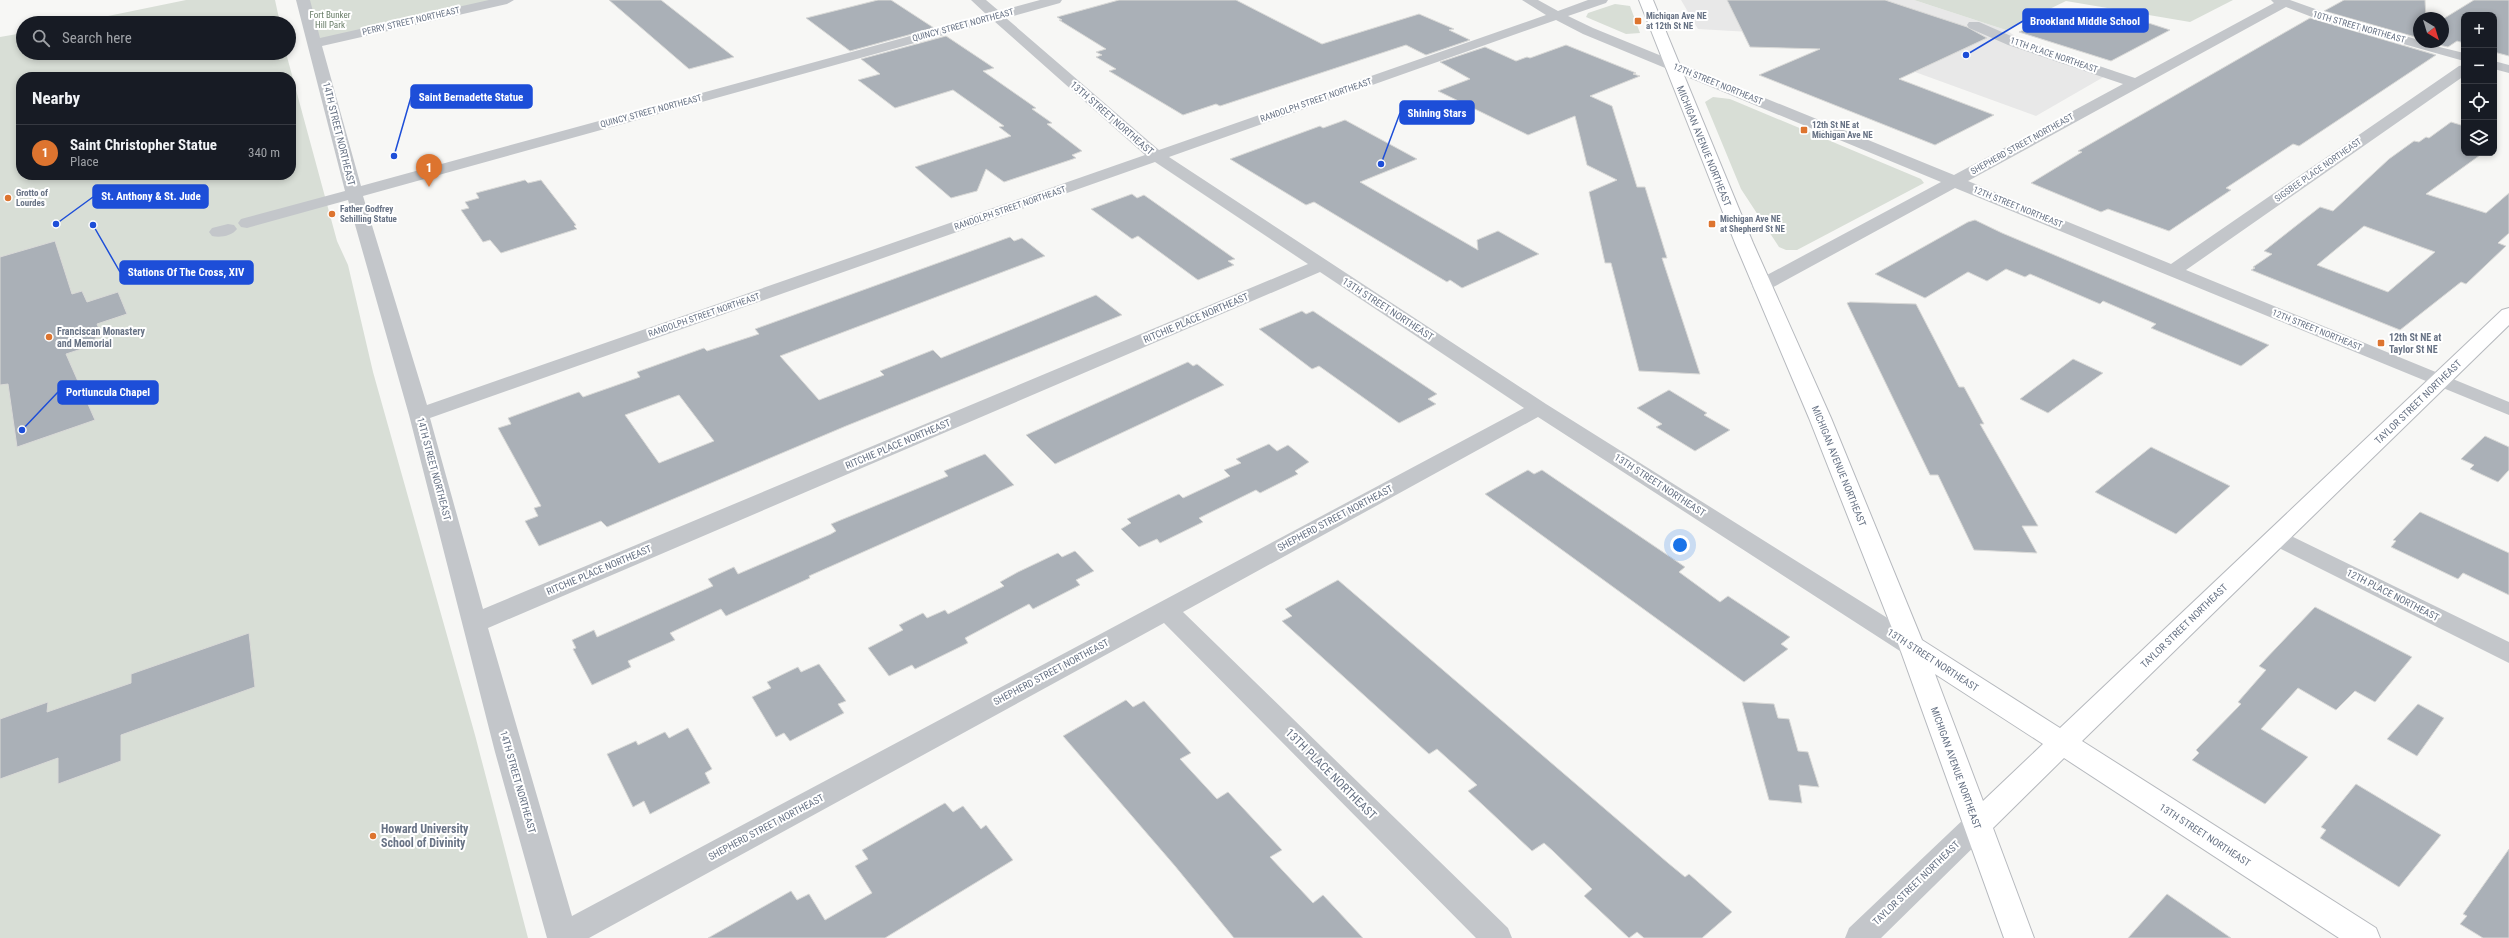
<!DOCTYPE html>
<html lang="en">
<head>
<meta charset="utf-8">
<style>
  :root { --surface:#171b24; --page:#20242c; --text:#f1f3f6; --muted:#9ea1a6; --line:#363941; --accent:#dd742f }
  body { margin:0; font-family:"Roboto Condensed",sans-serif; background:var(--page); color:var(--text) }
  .controls { position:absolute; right:12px; top:12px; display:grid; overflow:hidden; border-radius:8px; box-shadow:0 2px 6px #0003 }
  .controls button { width:36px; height:36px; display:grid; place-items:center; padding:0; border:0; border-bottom:1px solid var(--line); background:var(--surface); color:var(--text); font:20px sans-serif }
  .compass { position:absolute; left:2413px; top:12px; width:36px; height:36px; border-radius:50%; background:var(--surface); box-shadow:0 2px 6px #0003; rotate:142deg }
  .you { position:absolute; left:1680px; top:545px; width:14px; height:14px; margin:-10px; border:3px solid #fff; border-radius:50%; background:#1a73e8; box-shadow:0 0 0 6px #1a73e833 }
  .badge { display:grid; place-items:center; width:26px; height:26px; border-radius:50%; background:var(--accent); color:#fff; font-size:13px; font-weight:700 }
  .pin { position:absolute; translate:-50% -33px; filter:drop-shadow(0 1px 2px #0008) }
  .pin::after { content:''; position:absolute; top:21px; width:14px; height:12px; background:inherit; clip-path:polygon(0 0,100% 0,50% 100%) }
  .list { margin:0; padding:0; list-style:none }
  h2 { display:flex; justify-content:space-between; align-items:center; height:52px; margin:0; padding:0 16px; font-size:17px }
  h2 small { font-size:13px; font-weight:400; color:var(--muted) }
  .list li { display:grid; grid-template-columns:26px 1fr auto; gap:12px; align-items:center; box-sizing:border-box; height:56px; padding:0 16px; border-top:1px solid var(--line) }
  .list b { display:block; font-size:15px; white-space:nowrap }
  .list p { margin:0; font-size:13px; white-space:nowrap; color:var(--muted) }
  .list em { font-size:13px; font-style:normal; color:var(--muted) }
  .icon { flex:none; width:22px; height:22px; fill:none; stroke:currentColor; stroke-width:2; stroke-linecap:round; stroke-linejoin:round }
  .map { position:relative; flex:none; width:2509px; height:938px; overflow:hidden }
  .search { position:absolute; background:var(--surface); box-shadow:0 2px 6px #0003; left:16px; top:16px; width:280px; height:44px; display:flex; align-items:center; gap:10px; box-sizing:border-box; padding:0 14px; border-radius:22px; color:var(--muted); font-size:15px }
  .panel { position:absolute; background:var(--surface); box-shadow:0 2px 6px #0003; left:16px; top:72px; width:280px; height:108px; border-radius:16px }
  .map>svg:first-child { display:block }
  .built { fill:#e8e8e8 }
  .green { fill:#d8ded6; fill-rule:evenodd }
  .building { fill:#aab0b7; stroke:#d9d9d7; fill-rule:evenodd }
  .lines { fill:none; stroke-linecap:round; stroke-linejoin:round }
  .major-casing { stroke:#b6b9be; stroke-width:2 }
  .minor { fill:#c3c6ca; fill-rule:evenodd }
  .major { fill:#fff; fill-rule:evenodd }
  .poi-dot { fill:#dd742f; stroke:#fff; stroke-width:1.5 }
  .labels { text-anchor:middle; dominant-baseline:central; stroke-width:4; stroke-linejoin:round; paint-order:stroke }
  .far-park-label { font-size:9px; fill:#677c66; stroke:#fff }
  .far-poi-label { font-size:9px; font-weight:bold; fill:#687385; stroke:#fff; text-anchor:start }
  .far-street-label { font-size:9px; fill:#687385; stroke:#fff }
  .street-label { font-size:10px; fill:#687385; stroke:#fff }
  .poi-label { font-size:10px; font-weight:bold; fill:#687385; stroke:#fff; text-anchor:start }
  .near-street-label { font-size:12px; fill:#687385; stroke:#fff }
  .near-poi-label { font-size:12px; font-weight:bold; fill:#687385; stroke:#fff; text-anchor:start }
  .leader { fill:none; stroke:#1d4ed8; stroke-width:1.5 }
  .callout-dot { fill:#1d4ed8; stroke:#fff; stroke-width:1.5 }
  .callout { fill:#1d4ed8; stroke:#1d4ed8; stroke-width:1.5 }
  .callout-label { font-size:11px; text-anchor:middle; font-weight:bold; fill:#fff }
</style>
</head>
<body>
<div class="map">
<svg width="2509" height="938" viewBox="0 0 2509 938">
  <rect width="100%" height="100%" fill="#f7f7f5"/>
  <!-- built -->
  <path class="built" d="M1681 0H1914L2006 30 2018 38 2114 71 2036 116 1816 36 1698 29Z"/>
  <!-- green -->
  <path class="green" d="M186 0H275L280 23H74Z
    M303 0H507L315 43Z
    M1914 0H2233L2190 22 2066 1 2006 30Z
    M1615 4 1630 6 1640 33 1626 34 1586 17 1588 13Z
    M23 33V53H286L337 241 348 265 373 372 475 735 528 938H0V37ZM21 77H291V175H21Z
    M1713 97 1730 99 1921 179 1924 183 1797 250H1786L1779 247 1741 189 1705 102Z"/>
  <!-- building -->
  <path class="building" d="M609 0H661L734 57 689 69Z
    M878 0H891L934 28 850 51 806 18Z
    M1119 0H1236L1322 44 1419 14 1454 29 1449 30 1470 40 1426 55 1406 45 1220 106 1216 104 1183 115 1109 71 1116 69 1096 57 1102 55 1096 52 1106 49 1059 20H1062L1057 17Z
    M1727 0H1885L1967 27 1987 38 1899 79 1994 115 1935 145 1759 75 1820 49 1750 47Z
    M2344 0H2425L2426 18H2419V38L2324 11Z
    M2474 0H2509V56L2494 52V15H2464V43L2457 41 2448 47 2425 42H2443V19Z
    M2057 15 2103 30 2130 17 2170 30 2111 61 2019 32Z
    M2310 18 2436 55 2299 146 2293 144 2226 188 2231 190 2169 231 2108 209 2101 212 2031 183 2082 152 2078 151Z
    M946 36 994 68 983 71 1036 108 1032 109 1052 123 1047 124 1082 151 1072 155 1076 158 1004 182 986 169 977 191 951 198 915 167 1011 136 999 127 1004 126 953 90 895 108 858 80 880 74 861 59Z
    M1566 45 1636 73 1633 74 1640 76 1590 96 1612 106 1637 187H1645L1667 258H1662L1700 374 1639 371 1611 263H1605L1589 192 1617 180 1587 165 1575 116 1528 135 1438 91 1470 79 1440 62 1485 47 1516 61 1527 57 1530 58Z
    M1345 120 1417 159 1360 182 1478 250 1477 240 1498 231 1539 254 1462 288 1450 280 1447 282 1314 202 1306 205 1230 159 1320 126 1323 128Z
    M2451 122 2464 126V153H2483L2426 194 2486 213 2509 193V233L2498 243 2506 246 2466 284 2461 282 2400 330 2251 270 2255 268 2253 267 2272 254 2264 251 2320 207 2333 211 2389 159 2414 141 2419 142 2426 137 2429 138ZM2364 226 2435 252 2388 292 2317 265Z
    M525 180 528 183 541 180 576 225 574 226 577 229 501 253 490 240 483 242 461 210 469 208 465 202 479 198 476 193Z
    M1132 194 1137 198 1144 195 1235 259 1228 261 1234 265 1198 280 1138 236 1132 239 1091 209Z
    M1975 220 2002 233 2269 345 2241 366 2151 328 2156 324 2103 301 2100 304 2030 274 2025 277 2006 269 1987 281 1968 272 1925 298 1875 274 1968 222Z
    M1010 237 1014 241 1022 238 1045 256 780 356 819 400 884 375 880 371 933 350 941 358 1096 295 1122 315 846 426 607 527 601 521 539 546 525 521 538 516 534 508 541 506 498 428 511 424 508 418 579 392 583 397 640 377 637 372 704 348 707 351 759 334 755 329ZM679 395 714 441 659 463 625 415Z
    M55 241 72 294 82 291 87 302 118 292 127 314 97 324 102 336 95 338 97 344 66 354 95 420 17 447 8 384 0 385V257Z
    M1850 302 1916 304 1959 387H1964L1984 424H1980L2038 526H2022L2037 553 1974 550 1938 475H1930L1847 303Z
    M1302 311 1306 314 1313 311 1437 394 1428 399 1436 404 1399 423 1319 366 1312 369 1259 329Z
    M2073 359 2103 373 2048 413 2020 399Z
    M1188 362 1193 366 1197 364 1224 385 1055 464 1026 435Z
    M1669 390 1707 413 1704 415 1730 430 1695 451 1656 427 1662 424 1637 408Z
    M2485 436 2509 447V470L2498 482 2470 469 2474 465 2461 459Z
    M1269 444 1277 451 1288 445 1309 462 1295 471 1298 474 1260 493 1256 490 1199 518 1203 522 1160 543 1157 539 1139 547 1121 529 1131 523 1127 519 1160 503 1179 494 1183 498 1230 476 1224 470 1241 463 1236 459Z
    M2151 447 2230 486 2176 534 2095 492Z
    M985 454 1014 485 809 576 810 578 726 616 721 609 670 633 675 640 628 661 631 667 592 685 573 649 576 648 572 640 594 630 597 637 713 586 708 579 734 567 738 574 831 534 836 531 831 524 948 476 944 471Z
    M1528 470 1534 474 1542 470 1685 567 1679 572 1720 602 1728 596 1790 637 1781 644 1788 649 1744 682 1485 494Z
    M2420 512 2509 553V595L2463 573 2458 579 2391 547 2396 541 2393 540Z
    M1075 551 1094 571 1076 580 1080 585 1033 609 1029 604 965 638 968 643 915 669 912 665 889 676 868 648 903 630 899 625 923 613 927 618 945 610 948 614 1004 586 1000 582 1018 572 1058 553 1062 557Z
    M1338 580 1668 863 1685 877 1689 874 1732 912 1702 938H1644L1637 932 1629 938 1584 896 1592 889 1553 851 1544 843 1532 851 1468 791 1477 785 1437 749 1429 754 1282 621 1292 616 1285 609Z
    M2315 607 2412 657 2375 702 2355 691 2336 710 2298 688 2261 729 2308 757 2265 804 2192 760 2199 753 2196 750 2241 704 2238 702 2266 670 2259 666Z
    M249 633 255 687 121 735V761L58 784V758L0 779V719L48 702 47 712 131 683V674Z
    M819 664 846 701 838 704 844 713 790 741 784 733 776 737 752 697 771 688 767 682 798 667 801 672Z
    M1126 700 1133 707 1144 701 1191 753 1180 759 1217 799 1228 792 1282 850 1270 857 1313 903 1323 895 1363 938H1234L1175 866 1063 736Z
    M1742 702 1774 704 1778 718 1789 719 1798 751 1808 752 1819 787 1799 785 1802 803 1769 800Z
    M2418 704 2444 718 2417 756 2387 739Z
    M688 728 712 769 705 773 710 783 650 814 644 801 633 807 607 754 636 741 638 745 665 732 669 738Z
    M2356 784 2441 835 2399 887 2320 838 2326 830 2321 827Z
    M945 803 953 812 963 806 981 829 986 825 1013 860 885 938H708L791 891 797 900 809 894 825 920 872 893 855 866 868 859 862 850Z
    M2509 849V938H2483L2460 924 2467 916 2463 914Z
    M2167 894 2231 938H2128Z"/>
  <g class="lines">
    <!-- major casing -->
    <g class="major-casing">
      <path id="major" d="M1639 0H1653L1753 243 1831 418 1922 640 2060 728 2502 310 2509 308V325L2082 741 2376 928 2380 938H2339L2064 758 1993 828 2034 938H2004L1899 646 1809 418 1735 243ZM1935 674 2043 744 1983 801Z"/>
    </g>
    <!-- minor -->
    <path class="minor" d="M296 0H310L320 38 489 0H514L507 4 322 46 361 186 987 15 971 0H986L999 11 1040 0H1062L1060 3 1006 18 1159 150 1546 15 1522 0H1538L1558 11 1588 0H1608L1606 3 1568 16 1593 28 1954 175 2123 84 2008 45 1969 28 1967 25 1969 22H1979L2018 39 2135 78 2274 3 2271 0H2290L2335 16 2419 40V42L2464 53V61L2325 22 2286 7 1968 181 2171 264 2459 66 2464 65V76L2186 270 2509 402V415L1955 188 1768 290H1754L1752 286 1754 282 1941 182 1583 34 1556 20 1169 157 1546 404 1921 639 1925 646 1921 653 1912 655 1903 653 1538 417 1183 612 1508 928 1512 938H1476L1164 623 589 938H547L495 752 409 415 348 200 247 228 241 227 238 223 241 219 345 191ZM994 21 1145 155 427 405 363 196ZM1155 162 1308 264 483 609 430 418ZM1320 272 1524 408 572 916 488 628Z
      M2494 61 2509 65V73L2494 69Z
      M228 224 234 225 237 229C232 236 220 238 212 236L209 232 212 228Z
      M2277 529 2509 642V663L2269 543 2265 537 2269 531Z
      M1977 813 1987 816 1991 825 1987 834 1881 938H1845L1849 928 1967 816Z"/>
    <!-- major -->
    <use href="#major" class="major"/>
  </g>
  <!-- markers -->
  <g class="poi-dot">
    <rect x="1634" y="17" width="8" height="8" rx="2"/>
    <rect x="1800" y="126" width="8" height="8" rx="2"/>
    <circle cx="8" cy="198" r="4"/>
    <circle cx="332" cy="214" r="4"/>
    <rect x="1708" y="220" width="8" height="8" rx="2"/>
    <circle cx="49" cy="337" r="4"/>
    <rect x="2377" y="339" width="8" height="8" rx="2"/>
    <circle cx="373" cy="836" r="4"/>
  </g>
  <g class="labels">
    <!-- far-park labels -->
    <g class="far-park-label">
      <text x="330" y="15">Fort Bunker<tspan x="330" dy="10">Hill Park</tspan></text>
    </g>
    <!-- far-poi labels -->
    <g class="far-poi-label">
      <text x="1646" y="16">Michigan Ave NE<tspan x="1646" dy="10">at 12th St NE</tspan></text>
      <text x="1812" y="125">12th St NE at<tspan x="1812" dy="10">Michigan Ave NE</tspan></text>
      <text x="16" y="193">Grotto of<tspan x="16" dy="10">Lourdes</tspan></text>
      <text x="340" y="209">Father Godfrey<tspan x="340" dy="10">Schilling Statue</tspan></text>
      <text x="1720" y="219">Michigan Ave NE<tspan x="1720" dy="10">at Shepherd St NE</tspan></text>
    </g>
    <!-- far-street labels -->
    <g class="far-street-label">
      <text transform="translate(411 21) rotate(-13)">PERRY STREET NORTHEAST</text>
      <text transform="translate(963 25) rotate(-15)">QUINCY STREET NORTHEAST</text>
      <text transform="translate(2359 27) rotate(16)">10TH STREET NORTHEAST</text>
      <text transform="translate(2054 55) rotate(19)">11TH PLACE NORTHEAST</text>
      <text transform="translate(1718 84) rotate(22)">12TH STREET NORTHEAST</text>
      <text transform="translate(1316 100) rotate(-19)">RANDOLPH STREET NORTHEAST</text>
      <text transform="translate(651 111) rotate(-15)">QUINCY STREET NORTHEAST</text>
      <text transform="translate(2022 144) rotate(-29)">SHEPHERD STREET NORTHEAST</text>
      <text transform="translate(2318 170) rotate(-35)">SIGSBEE PLACE NORTHEAST</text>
      <text transform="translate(2018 207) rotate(22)">12TH STREET NORTHEAST</text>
      <text transform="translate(1010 208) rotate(-19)">RANDOLPH STREET NORTHEAST</text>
      <text transform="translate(704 315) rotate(-19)">RANDOLPH STREET NORTHEAST</text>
      <text transform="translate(2317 330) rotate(22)">12TH STREET NORTHEAST</text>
    </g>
    <!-- street labels -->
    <g class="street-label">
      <text transform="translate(1112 118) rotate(41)">13TH STREET NORTHEAST</text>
      <text transform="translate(339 134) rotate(76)">14TH STREET NORTHEAST</text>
      <text transform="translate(1704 146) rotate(68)">MICHIGAN AVENUE NORTHEAST</text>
      <text transform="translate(1388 309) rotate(33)">13TH STREET NORTHEAST</text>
      <text transform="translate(1196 318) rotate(-23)">RITCHIE PLACE NORTHEAST</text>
      <text transform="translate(2418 402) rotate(-44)">TAYLOR STREET NORTHEAST</text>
      <text transform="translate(898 444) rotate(-23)">RITCHIE PLACE NORTHEAST</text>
      <text transform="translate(1839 466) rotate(68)">MICHIGAN AVENUE NORTHEAST</text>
      <text transform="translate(434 469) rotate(75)">14TH STREET NORTHEAST</text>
      <text transform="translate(1660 485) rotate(33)">13TH STREET NORTHEAST</text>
      <text transform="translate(1335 518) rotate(-28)">SHEPHERD STREET NORTHEAST</text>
      <text transform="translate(599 570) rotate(-23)">RITCHIE PLACE NORTHEAST</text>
      <text transform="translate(2393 595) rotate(27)">12TH PLACE NORTHEAST</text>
      <text transform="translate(2184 626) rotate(-44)">TAYLOR STREET NORTHEAST</text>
      <text transform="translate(1933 660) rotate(33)">13TH STREET NORTHEAST</text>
      <text transform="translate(1051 672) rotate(-28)">SHEPHERD STREET NORTHEAST</text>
      <text transform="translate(1956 768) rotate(70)">MICHIGAN AVENUE NORTHEAST</text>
      <text transform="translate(518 782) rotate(74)">14TH STREET NORTHEAST</text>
      <text transform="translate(766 827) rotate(-28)">SHEPHERD STREET NORTHEAST</text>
      <text transform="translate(2205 835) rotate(33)">13TH STREET NORTHEAST</text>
      <text transform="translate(1916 883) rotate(-44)">TAYLOR STREET NORTHEAST</text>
    </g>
    <!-- poi labels -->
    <g class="poi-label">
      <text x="57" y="331">Franciscan Monastery<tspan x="57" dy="12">and Memorial</tspan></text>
      <text x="2389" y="337">12th St NE at<tspan x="2389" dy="12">Taylor St NE</tspan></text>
    </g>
    <!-- near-street labels -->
    <g class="near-street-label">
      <text transform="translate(1331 774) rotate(45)">13TH PLACE NORTHEAST</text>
    </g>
    <!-- near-poi labels -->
    <g class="near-poi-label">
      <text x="381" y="829">Howard University<tspan x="381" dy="14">School of Divinity</tspan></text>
    </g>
  </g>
  <!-- callouts -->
  <path class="leader" d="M1966 55L2023 21M394 156L411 97M1381 164L1400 113M56 224L93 197M93 225L120 272M22 430L58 392"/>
  <g class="callout-dot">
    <circle cx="1966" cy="55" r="4"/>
    <circle cx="394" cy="156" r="4"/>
    <circle cx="1381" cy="164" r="4"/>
    <circle cx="56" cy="224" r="4"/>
    <circle cx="93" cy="225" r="4"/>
    <circle cx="22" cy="430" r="4"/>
  </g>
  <g class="callout">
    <rect x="2023" y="9" width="125" height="23" rx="4"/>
    <rect x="411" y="85" width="121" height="23" rx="4"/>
    <rect x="1400" y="101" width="74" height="23" rx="4"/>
    <rect x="93" y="185" width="115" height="23" rx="4"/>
    <rect x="120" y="261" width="133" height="23" rx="4"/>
    <rect x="58" y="381" width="100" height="23" rx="4"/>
  </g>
  <g class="callout-label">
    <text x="2085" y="25">Brookland Middle School</text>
    <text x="471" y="101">Saint Bernadette Statue</text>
    <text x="1437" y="117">Shining Stars</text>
    <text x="151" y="200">St. Anthony &amp; St. Jude</text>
    <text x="186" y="276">Stations Of The Cross, XIV</text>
    <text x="108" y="396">Portiuncula Chapel</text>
  </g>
</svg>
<div class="controls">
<button>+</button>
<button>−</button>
<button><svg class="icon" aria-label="locate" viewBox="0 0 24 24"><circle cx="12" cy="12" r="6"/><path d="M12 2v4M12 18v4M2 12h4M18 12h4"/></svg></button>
<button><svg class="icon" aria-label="layers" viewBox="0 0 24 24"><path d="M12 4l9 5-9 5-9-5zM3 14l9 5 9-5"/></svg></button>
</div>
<svg class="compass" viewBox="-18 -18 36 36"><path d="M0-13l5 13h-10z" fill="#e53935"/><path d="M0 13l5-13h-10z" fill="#9ea1a6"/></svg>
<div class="you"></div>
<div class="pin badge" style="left:429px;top:187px">1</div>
<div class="search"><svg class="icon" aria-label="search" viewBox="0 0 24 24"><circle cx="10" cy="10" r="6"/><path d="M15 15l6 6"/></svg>Search here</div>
<section class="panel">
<h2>Nearby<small></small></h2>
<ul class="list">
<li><span class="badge">1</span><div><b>Saint Christopher Statue</b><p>Place</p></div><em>340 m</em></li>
</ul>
</section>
</div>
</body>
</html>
